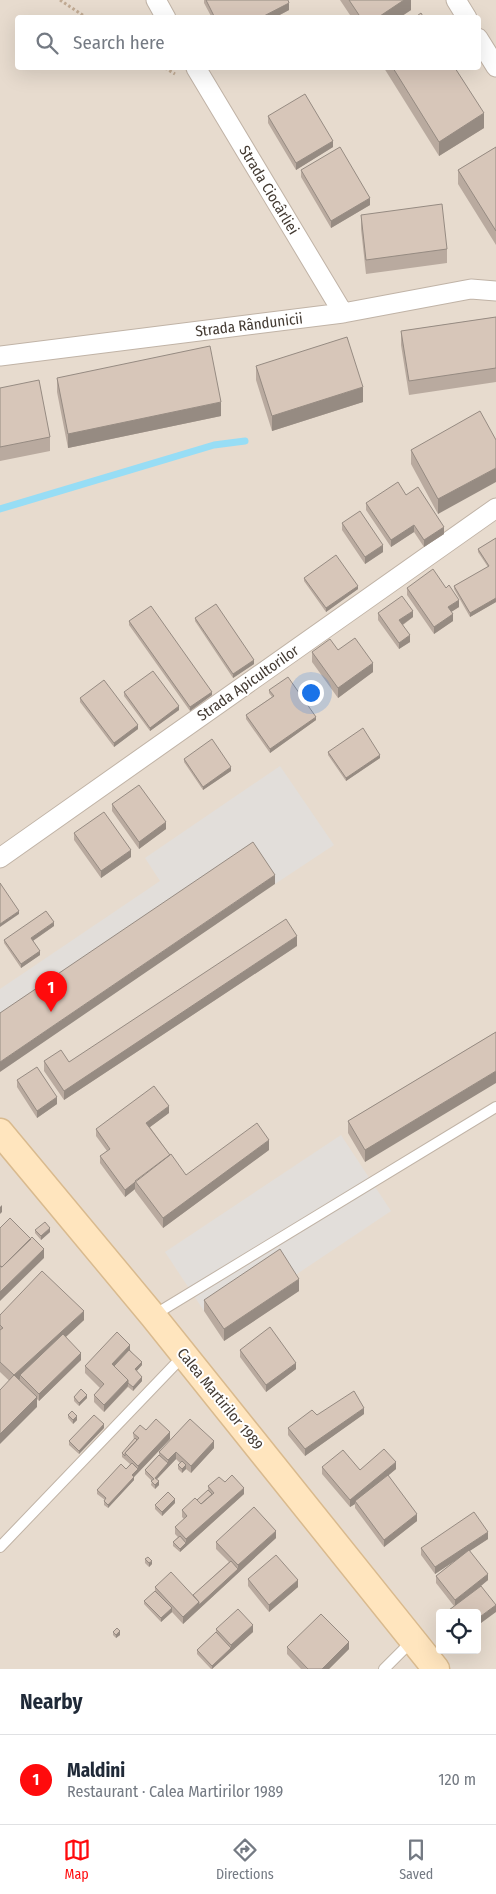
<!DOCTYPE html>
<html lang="en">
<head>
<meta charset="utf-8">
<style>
  :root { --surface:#fff; --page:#f2f2f3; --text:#1f2937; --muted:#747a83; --line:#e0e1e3; --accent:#ff0b0c }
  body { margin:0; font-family:"Fira Sans Condensed",sans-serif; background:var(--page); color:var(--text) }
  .controls { position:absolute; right:15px; bottom:15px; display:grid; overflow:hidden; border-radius:5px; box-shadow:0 5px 20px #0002 }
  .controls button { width:45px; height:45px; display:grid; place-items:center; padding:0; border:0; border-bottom:1px solid var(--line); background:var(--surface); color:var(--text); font:25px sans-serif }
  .you { position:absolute; left:310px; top:692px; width:18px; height:18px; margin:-12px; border:4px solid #fff; border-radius:50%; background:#1a73e8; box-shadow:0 0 0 8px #1a73e833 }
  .badge { display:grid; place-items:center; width:32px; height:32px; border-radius:50%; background:var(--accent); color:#fff; font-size:16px; font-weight:700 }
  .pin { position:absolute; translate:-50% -41px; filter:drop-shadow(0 1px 2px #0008) }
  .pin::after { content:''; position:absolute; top:26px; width:18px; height:15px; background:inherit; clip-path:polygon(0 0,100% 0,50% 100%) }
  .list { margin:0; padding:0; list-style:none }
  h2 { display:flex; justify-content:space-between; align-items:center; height:65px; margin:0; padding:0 20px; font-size:21px }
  h2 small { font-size:16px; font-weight:400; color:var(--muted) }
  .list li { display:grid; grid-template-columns:32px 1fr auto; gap:15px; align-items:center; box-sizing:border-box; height:90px; padding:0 20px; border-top:1px solid var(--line) }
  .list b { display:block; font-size:19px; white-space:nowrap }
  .list p { margin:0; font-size:16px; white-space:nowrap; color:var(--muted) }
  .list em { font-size:16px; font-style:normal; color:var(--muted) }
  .icon { flex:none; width:28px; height:28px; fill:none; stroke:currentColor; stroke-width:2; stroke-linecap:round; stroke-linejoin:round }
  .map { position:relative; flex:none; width:496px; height:1669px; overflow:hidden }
  .search { position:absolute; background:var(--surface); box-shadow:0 5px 20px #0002; left:15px; right:15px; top:15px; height:55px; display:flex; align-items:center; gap:12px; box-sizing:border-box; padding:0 18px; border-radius:5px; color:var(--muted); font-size:19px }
  .sheet { height:155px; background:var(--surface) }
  nav { display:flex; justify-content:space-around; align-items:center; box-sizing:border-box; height:70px; border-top:1px solid var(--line); background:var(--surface); font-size:14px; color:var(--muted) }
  nav a { display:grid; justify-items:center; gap:2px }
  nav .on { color:var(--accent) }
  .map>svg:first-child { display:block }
  .residential { fill:#e7dbce; fill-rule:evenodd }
  .parking { fill:#e2deda }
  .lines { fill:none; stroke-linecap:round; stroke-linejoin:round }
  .stream { stroke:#97ddf5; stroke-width:7 }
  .lane-casing { stroke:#c0b3a6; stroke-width:12 }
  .street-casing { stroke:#c0b3a6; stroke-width:21 }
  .secondary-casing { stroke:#d9ba8e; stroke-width:29 }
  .path { stroke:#c1aa93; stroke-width:3; stroke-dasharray:2.5 2.5; stroke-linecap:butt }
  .lane { stroke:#fff; stroke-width:10 }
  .street { stroke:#fff; stroke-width:19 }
  .secondary { stroke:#ffe5be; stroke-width:26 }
  .wall { fill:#b9aa9f }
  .shaded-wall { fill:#968b82 }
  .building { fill:#d7c6b9; stroke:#968b82 }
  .labels { text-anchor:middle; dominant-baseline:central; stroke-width:4; stroke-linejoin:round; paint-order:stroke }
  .street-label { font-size:15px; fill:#433a32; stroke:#fff }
</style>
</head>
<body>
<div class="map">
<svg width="496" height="1669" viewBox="0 0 496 1669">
  <rect width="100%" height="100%" fill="#f2eae1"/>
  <!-- residential -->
  <path class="residential" d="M0 0H496V1669H0ZM18 18H478V68H18ZM440 1613H477V1650H440Z"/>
  <!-- parking -->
  <path class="parking" d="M280 766 334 845 275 884 253 851 0 1023V989L160 881 145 858Z
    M341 1135 391 1211 291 1278 204 1311 165 1252Z"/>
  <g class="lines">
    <!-- stream -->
    <path class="stream" d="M0 509 214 445 245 441"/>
    <!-- lane casing -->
    <g class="lane-casing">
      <path id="lane" d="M154 1315 496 1107
        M0 1547 184 1355
        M384 1669 412 1641"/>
    </g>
    <!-- street casing -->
    <g class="street-casing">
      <path id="street" d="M156 0 166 18
        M456 0 467 18
        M478 38 496 67
        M196 68 343 313
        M0 356 343 313 471 289 496 291
        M0 858 496 508"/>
    </g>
    <!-- secondary casing -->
    <g class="secondary-casing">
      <path id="secondary" d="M0 1132 153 1316 436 1669"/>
    </g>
    <!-- path -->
    <path class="path" d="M60 0 87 18
      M165 68 175 74"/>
    <!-- lane -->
    <use href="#lane" class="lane"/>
    <!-- street -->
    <use href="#street" class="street"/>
    <!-- secondary -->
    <use href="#secondary" class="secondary"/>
  </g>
  <!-- wall -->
  <path class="wall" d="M204 0H288L289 10 274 18H212L204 3Z
    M340 0H411V10L399 18H352Z
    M384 68H455L484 128 439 156Z
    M268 116 333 147 296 170 268 123Z
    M496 147V245L458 184V170Z
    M301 170 370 205 331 228 301 177Z
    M361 215 447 249V263L366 274 361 229Z
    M496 317V382L409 395 401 345V331Z
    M256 366 363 402 272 431 256 380Z
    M57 378 221 416 68 448 57 392Z
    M0 388 50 437V451L0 461Z
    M496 440 438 514 411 464V450Z
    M406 495 444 534 424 547 414 532 391 547 366 510V503Z
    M342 523 383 552 365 564 342 530Z
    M496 538V602L470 617 454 589V586L488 567 478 552V549Z
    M304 578 358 589 326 612 304 581Z
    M407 588 459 607 451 612 453 621 434 634 407 595Z
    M378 613 413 617 403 625 410 642 399 649 378 620Z
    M195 618 254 664 233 678 195 621Z
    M129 621 212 695 190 711 129 625Z
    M338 650 373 672 338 698 312 662V652Z
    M269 690 316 720 270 753 246 719V715L272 697 269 693Z
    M124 692 179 710 150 731 124 696Z
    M80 698 138 729 114 747 80 702Z
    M328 752 380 758 346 781 328 755Z
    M184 759 231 771 203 790 184 762Z
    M112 804 166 829 139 849 112 811Z
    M74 833 131 857 101 878 74 840Z
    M54 926 33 941 40 955 21 968 4 943V940Z
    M297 946 64 1100 44 1071V1061L69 1062Z
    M496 1032 365 1162 348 1133V1121Z
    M17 1080 57 1104 37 1118 17 1087Z
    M169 1113 150 1127 170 1155 186 1175 269 1150 163 1228 135 1191V1189L125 1197 100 1163V1156L107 1151 96 1136V1129Z
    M35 1230 50 1232 41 1240 35 1233Z
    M299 1291 224 1341 204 1311V1300Z
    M0 1315 84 1320 66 1337 81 1360 39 1401 37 1399V1407L0 1372Z
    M130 1350 142 1365 136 1371 142 1381 133 1391 128 1387 104 1412 94 1402V1395L100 1388 85 1373V1366Z
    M240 1350 296 1369 266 1392 240 1357Z
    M74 1397 87 1398 79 1406 74 1401Z
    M364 1414 305 1456 288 1435V1428L317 1415Z
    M68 1415 77 1420 73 1424 68 1418Z
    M104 1428 79 1454 69 1445V1441Z
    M146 1430 170 1439 134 1477V1480L108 1508 104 1505V1501L105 1500 97 1494V1490L126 1469 130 1464 122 1457V1453L134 1440 133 1433Z
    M214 1448 191 1473 186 1469 182 1473 178 1469V1465L180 1463 176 1459 157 1479 159 1485 155 1489 151 1485 152 1481 145 1474V1470L159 1455V1452Z
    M322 1467 360 1470 396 1469 388 1475 417 1521 384 1547 355 1508V1504L350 1507 322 1474Z
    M225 1482 244 1494 180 1552 173 1546V1542L178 1537 175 1534V1527L184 1519 182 1517V1510L197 1500 208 1490V1486Z
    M175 1503 162 1516 155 1509V1505Z
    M276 1538 183 1624 172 1612 161 1622 144 1604V1601L155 1591V1587L193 1595 229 1562 216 1549V1542Z
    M488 1539 469 1551 488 1580 481 1586 496 1612 454 1606 436 1583V1576L459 1558 435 1574 421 1555V1548Z
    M145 1559 152 1564 149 1567 145 1563Z
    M248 1579 298 1587 269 1612 248 1586Z
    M216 1629 253 1632 212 1669H211L197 1654V1650L216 1632Z
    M113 1632 120 1635 116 1638 113 1635Z
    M287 1647 349 1649 329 1669H301L287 1654Z"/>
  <!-- shaded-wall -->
  <path class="shaded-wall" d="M404 0H411V10L399 18H377Z
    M289 3V10L274 18H260Z
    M484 113V128L439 156V142Z
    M333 141V147L296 170V163Z
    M370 198V205L331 228V221Z
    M363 387V402L272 431V416Z
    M221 402V416L68 448V434Z
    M496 468V482L438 514V499Z
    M414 525V532L391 547V540Z
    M444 527V534L424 547V540Z
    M383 545V552L365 564V557Z
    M358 586V589L326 612V608Z
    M496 598V602L470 617V613Z
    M459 600V607L448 614V607Z
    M413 611V617L399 627V620Z
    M453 614V621L434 634V627Z
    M410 635V642L399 649V643Z
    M254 660V664L233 678V674Z
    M373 663V672L338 698V688Z
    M212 692V695L190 711V707Z
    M179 706V710L150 731V728Z
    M316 717V720L270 753V749Z
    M138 725V729L114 747V743Z
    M380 755V758L346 781V778Z
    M231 767V771L203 790V787Z
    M166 822V829L139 849V842Z
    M131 850V857L101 878V871Z
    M275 875V884L0 1072V1062Z
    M19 911V914L0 927V924Z
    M54 922V926L31 942V938Z
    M297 936V946L64 1100V1091Z
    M40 951V955L21 968V964Z
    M496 1071V1083L365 1162V1150Z
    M57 1097V1104L37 1118V1111Z
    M169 1106V1113L146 1130V1123Z
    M269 1140V1150L163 1228V1218Z
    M135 1182V1189L125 1197V1190Z
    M2 1205V1212L0 1214V1207Z
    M50 1228V1232L41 1240V1236Z
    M44 1249V1258L0 1301V1292Z
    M299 1279V1291L224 1341V1329Z
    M84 1311V1320L22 1377 20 1375V1379L14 1385V1375Z
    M130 1345V1352L114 1369 112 1364Z
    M81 1353V1360L39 1401V1394Z
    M142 1362V1365L135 1373V1369Z
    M296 1363V1369L266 1392V1385Z
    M142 1377V1381L133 1391V1387Z
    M128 1380V1386L104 1412V1405Z
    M87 1395V1398L79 1406V1403Z
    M37 1397V1407L0 1444V1434Z
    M364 1408V1414L305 1456V1449Z
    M77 1416V1420L73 1424V1420Z
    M104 1424V1428L79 1454V1451Z
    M170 1432V1439L134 1477V1480L108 1508V1505L132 1475 138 1469V1466Z
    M214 1441V1448L191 1473V1466Z
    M176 1452V1459L155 1481V1478L168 1463V1460Z
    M396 1462V1469L356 1503 355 1501V1504L350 1507V1500Z
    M186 1465V1469L182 1473V1469Z
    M159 1481V1485L155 1489V1485Z
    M244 1488V1494L180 1552V1549L186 1543V1539Z
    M175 1499V1503L162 1516V1512Z
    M417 1514V1521L384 1547V1540Z
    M276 1531V1538L183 1624V1617L199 1602 238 1569V1565Z
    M488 1532V1539L435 1574V1567Z
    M152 1561V1564L149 1567V1563Z
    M488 1574V1580L455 1607V1600Z
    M298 1580V1587L269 1612V1605Z
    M496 1605V1612L477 1626V1619Z
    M172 1608V1612L161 1622V1618Z
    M253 1625V1632L212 1669V1666L231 1648V1645Z
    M120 1631V1635L116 1638V1635Z
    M349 1642V1649L329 1669H322Z"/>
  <!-- building -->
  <path class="building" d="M206 0H288L289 3 260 18H215Z
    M349 0H404L377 18H361Z
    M421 13 424 18H414Z
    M393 68H455L484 113 439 142Z
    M305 94 333 141 296 163 268 116Z
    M340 147 370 198 331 221 301 170Z
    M496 147V231L458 170Z
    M442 204 447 249 366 260 361 215Z
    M496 317V368L409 381 401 331Z
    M347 337 363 387 272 416 256 366Z
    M210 346 221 402 68 434 57 378Z
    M39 380 50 437 0 447V388Z
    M480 411 496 440V468L438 499 411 450Z
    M398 482 406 495 418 487 444 527 424 540 414 525 391 540 366 503Z
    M360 511 383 545 365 557 342 523Z
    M496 538V598L470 613 454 586 489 566 478 549Z
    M336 555 358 586 326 608 304 578Z
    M433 569 446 588 449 585 459 600 448 607 453 614 434 627 407 588Z
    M402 596 413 611 399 620 410 635 399 643 378 613Z
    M216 604 254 660 233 674 195 618Z
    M151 606 212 692 190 707 129 621Z
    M355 638 373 663 338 688 312 652 330 639 338 650Z
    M153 671 179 706 150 728 124 692Z
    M288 677 316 717 270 749 246 715 274 696 269 690Z
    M104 680 138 725 114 743 80 698Z
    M363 728 380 755 346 778 328 752Z
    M212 739 231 767 203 787 184 759Z
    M139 785 166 822 139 842 112 804Z
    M104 812 131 850 101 871 74 833Z
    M253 842 275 875 0 1062V1013Z
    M0 883 19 911 0 924Z
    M46 911 54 922 31 938 40 951 21 964 4 940Z
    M286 919 297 936 64 1091 44 1061 61 1050 69 1062Z
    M496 1032V1071L365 1150 348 1121Z
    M37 1067 57 1097 37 1111 17 1080Z
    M154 1086 169 1106 146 1123 170 1155 125 1190 100 1156 110 1149 96 1129Z
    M257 1123 269 1140 163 1218 135 1181 171 1154 186 1175Z
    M10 1218 31 1239 2 1267 0 1266V1228Z
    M45 1222 50 1228 41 1236 35 1230Z
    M32 1237 44 1249 0 1292V1266L2 1267Z
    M280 1249 299 1279 224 1329 204 1300Z
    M42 1271 84 1311 14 1375 37 1397 0 1434V1390L14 1375 0 1362V1330L3 1328 0 1325V1315Z
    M270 1327 296 1363 266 1385 240 1350Z
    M117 1332 130 1345 112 1364 128 1380 104 1405 94 1395 104 1384 85 1366Z
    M63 1334 81 1353 39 1394 20 1375Z
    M129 1350 142 1362 135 1369 142 1377 133 1387 128 1383V1380L114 1366Z
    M81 1389 87 1395 79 1403 74 1397Z
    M354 1391 364 1408 305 1449 288 1428 312 1410 317 1415Z
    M72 1411 77 1416 73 1420 68 1415Z
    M94 1415 104 1424 79 1451 69 1441Z
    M156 1419 170 1432 138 1466 125 1453 139 1438 133 1433 140 1425 146 1430Z
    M190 1419 214 1441 191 1466 176 1452 168 1460 159 1452Z
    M135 1438 137 1440 125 1453V1456L122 1453Z
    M384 1449 396 1462 350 1500 322 1467 343 1450 360 1470Z
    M159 1455 168 1463 155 1478 159 1481 155 1485 151 1481 154 1479 145 1470Z
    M182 1461 186 1465 182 1469 178 1465Z
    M132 1463 138 1469 132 1475 134 1477 108 1505 104 1501 106 1498 97 1490 121 1464 126 1469Z
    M232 1475 244 1488 186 1539 175 1527 187 1516 182 1510 195 1498 201 1504 214 1493 208 1486 219 1477 225 1482Z
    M388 1475 417 1514 384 1540 355 1501Z
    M208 1490 212 1494 201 1504 197 1500Z
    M168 1492 175 1499 162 1512 155 1505Z
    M254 1507 276 1531 238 1565 216 1542Z
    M474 1512 488 1532 435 1567 421 1548Z
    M180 1536 186 1543 180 1549 173 1542Z
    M469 1550 488 1574 455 1600 436 1576Z
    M276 1555 298 1580 269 1605 248 1579Z
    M148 1557 152 1561 149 1563 145 1559Z
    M231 1561 238 1569 199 1605V1602L193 1595Z
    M171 1572 199 1602 183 1617 155 1587Z
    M481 1586 496 1605 477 1619V1613H445Z
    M155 1591 172 1608 161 1618 144 1601Z
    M238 1609 253 1625 231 1645 216 1629Z
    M321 1614 349 1642 322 1669H308L287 1647Z
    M117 1628 120 1631 116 1635 113 1632Z
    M216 1632 231 1648 212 1666 197 1650Z"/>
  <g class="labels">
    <!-- street labels -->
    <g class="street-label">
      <text transform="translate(269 190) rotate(59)">Strada Ciocârliei</text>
      <text transform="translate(249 325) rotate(-7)">Strada Rândunicii</text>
      <text transform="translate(248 683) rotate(-35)">Strada Apicultorilor</text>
      <text transform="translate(220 1399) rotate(51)">Calea Martirilor 1989</text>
    </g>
  </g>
</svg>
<div class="controls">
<button><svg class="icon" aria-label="locate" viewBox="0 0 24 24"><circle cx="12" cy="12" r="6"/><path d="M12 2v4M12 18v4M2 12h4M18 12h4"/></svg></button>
</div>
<div class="you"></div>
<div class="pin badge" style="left:51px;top:1012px">1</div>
<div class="search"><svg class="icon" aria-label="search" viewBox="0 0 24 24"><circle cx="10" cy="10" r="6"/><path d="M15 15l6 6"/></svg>Search here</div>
</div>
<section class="sheet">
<h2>Nearby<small></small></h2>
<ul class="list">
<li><span class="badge">1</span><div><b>Maldini</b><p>Restaurant · Calea Martirilor 1989</p></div><em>120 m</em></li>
</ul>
</section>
<nav>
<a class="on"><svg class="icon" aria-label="map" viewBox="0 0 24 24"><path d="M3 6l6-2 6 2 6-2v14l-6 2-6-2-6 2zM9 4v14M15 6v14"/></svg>Map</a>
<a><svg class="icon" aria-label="directions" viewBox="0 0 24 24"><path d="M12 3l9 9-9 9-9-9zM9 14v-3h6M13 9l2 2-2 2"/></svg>Directions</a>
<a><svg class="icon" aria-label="saved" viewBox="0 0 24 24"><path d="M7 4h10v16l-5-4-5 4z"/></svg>Saved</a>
</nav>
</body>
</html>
